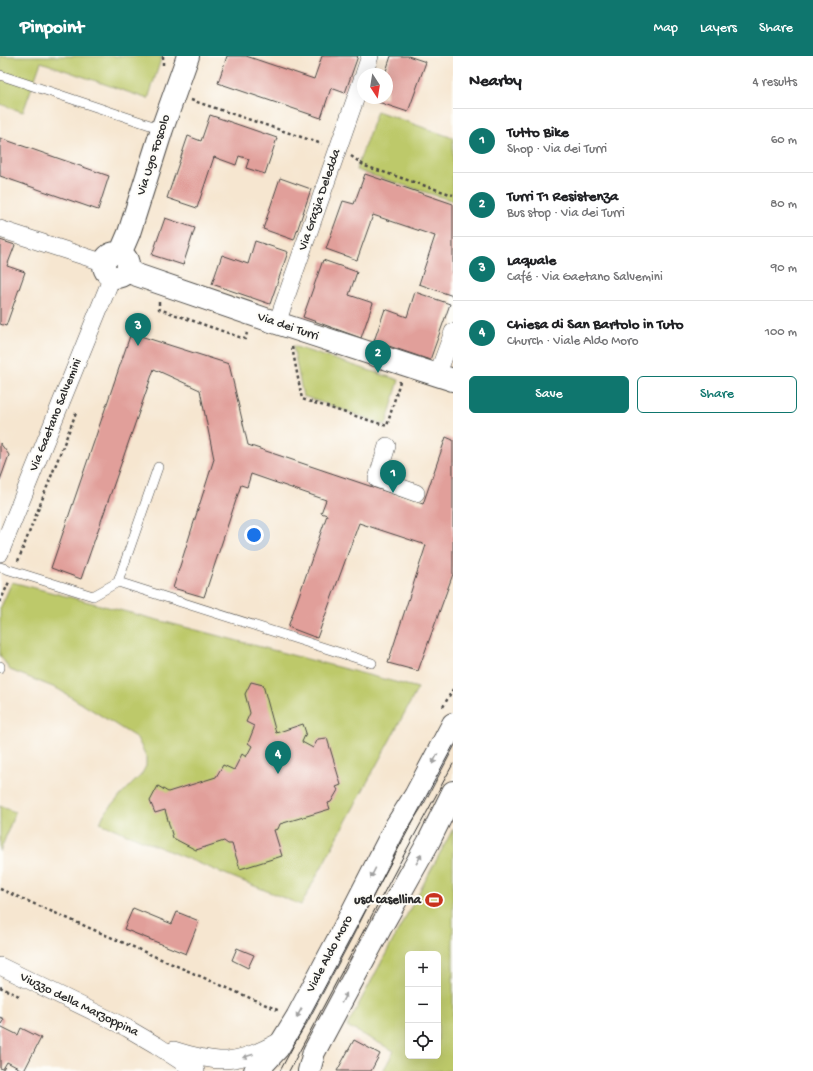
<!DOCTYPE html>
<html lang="en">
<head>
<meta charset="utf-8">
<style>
  :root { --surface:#fff; --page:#f2f2f2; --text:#202124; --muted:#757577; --line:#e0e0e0; --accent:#0f766e }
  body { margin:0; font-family:"Gochi Hand",sans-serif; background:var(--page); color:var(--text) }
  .controls { position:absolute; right:12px; bottom:12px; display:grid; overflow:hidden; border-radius:6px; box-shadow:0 4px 16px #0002 }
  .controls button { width:36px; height:36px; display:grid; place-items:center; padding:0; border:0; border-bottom:1px solid var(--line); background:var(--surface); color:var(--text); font:20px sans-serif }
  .compass { position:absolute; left:357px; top:12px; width:36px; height:36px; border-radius:50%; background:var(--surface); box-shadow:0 4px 16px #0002; rotate:168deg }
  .you { position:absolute; left:254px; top:479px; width:14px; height:14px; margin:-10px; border:3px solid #fff; border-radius:50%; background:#1a73e8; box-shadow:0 0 0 6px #1a73e833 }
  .badge { display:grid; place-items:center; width:26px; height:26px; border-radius:50%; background:var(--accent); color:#fff; font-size:13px; font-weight:700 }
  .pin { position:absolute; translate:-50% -33px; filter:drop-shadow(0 1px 2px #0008) }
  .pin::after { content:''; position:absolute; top:21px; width:14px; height:12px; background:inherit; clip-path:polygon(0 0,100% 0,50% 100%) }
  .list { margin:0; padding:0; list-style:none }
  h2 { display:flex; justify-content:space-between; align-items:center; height:52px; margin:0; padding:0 16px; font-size:17px }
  h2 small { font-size:13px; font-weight:400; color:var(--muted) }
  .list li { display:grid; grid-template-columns:26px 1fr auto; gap:12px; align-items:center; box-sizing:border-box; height:64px; padding:0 16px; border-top:1px solid var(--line) }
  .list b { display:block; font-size:15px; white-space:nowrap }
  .list p { margin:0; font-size:13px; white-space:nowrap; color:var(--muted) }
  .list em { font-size:13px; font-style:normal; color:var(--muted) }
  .actions { display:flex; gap:8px; padding:12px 16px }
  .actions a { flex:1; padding:9px 0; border:1px solid var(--accent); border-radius:6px; text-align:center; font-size:14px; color:var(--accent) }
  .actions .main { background:var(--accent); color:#fff }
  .icon { flex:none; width:22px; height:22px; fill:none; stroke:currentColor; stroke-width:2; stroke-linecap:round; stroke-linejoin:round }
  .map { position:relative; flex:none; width:453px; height:1015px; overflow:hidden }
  header { display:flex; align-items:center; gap:24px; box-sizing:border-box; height:56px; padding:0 20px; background:var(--accent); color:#fff }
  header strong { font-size:19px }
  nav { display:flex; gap:22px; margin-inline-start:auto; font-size:14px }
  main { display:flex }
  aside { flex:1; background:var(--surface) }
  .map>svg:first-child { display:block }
  .green { fill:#bdc96b; stroke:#747a4b; fill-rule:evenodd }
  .building { fill:#e19f9a }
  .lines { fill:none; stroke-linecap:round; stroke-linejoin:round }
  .service-casing { stroke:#494744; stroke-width:10 }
  .minor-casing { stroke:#494744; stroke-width:18 }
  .tertiary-casing { stroke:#494744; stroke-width:24 }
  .path { stroke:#494744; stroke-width:2.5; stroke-dasharray:3 3; stroke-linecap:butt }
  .service { stroke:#fff; stroke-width:9 }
  .minor { stroke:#fff; stroke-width:17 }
  .tertiary { stroke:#fff; stroke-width:22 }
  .tram { stroke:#2b2b2b; stroke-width:1 }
  .oneway { fill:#a0a0a0 }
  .labels { text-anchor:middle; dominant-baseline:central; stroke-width:4; stroke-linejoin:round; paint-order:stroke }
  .street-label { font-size:13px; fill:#2b2b2b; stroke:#fdfcf7 }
  .poi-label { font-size:13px; font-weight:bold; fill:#2b2b2b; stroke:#fdfcf7; text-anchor:end }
</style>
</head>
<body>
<header>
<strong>Pinpoint</strong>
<nav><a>Map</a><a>Layers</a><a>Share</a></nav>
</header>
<main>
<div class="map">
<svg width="453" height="1015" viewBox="0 0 453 1015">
  <rect width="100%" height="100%" fill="#fdfcf7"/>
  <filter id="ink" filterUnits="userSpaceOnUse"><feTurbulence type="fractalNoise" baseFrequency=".025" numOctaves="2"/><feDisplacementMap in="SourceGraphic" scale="8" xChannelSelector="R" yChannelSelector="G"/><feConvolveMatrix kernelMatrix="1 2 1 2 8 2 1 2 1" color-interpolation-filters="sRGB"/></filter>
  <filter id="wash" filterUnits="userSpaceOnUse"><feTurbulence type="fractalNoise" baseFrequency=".012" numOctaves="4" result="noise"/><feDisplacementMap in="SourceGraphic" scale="16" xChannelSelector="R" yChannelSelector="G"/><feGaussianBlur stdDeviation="0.9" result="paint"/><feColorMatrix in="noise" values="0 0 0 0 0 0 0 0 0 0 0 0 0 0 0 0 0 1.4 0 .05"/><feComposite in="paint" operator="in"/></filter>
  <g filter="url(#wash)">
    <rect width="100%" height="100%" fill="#f6e6d0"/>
    <!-- green -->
    <path class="green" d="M0 0H162L148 43 41 6 23 56 0 48Z
      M377 55 453 82V145L356 114Z
      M293 290 399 324 386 369 303 340Z
      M12 526 418 632 301 849 100 767 104 758 122 738 141 719 146 710V700L137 682 58 633 10 614 0 599V553Z
      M0 750 15 756 0 796Z
      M453 773V1015H383L394 995 347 970ZM408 898H438V1000H408Z"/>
    <g id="blocks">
      <!-- building -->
      <path class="building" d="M227 0H246L314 23 322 0H358L345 37 331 32 321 62 218 27Z
        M391 0H408L426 6 408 56 375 45 376 42H387V18H385Z
        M210 59 277 82 265 118 246 112 249 103 239 100 236 109 214 101 197 152 167 142 188 80 201 85Z
        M0 82 109 120 98 154 0 120Z
        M365 118 453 148V240L419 228 435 180 373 159 357 204 326 193 343 145 354 148Z
        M280 122 311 133 294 184 263 173Z
        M165 162 195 172 183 209 152 199Z
        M0 184 15 189 7 210 25 216 6 270 0 268Z
        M255 185 288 196 270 248 212 228 222 199 248 208Z
        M323 204 357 216 349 239 373 247 361 282 303 261Z
        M415 236 450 248 430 304 374 285 385 253 407 261Z
        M131 277 229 308 248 389 423 448 446 381 453 384V518L418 615 388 607 426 489 359 467 317 582 288 571 327 459 321 457 326 444 251 418 247 431 241 429 204 541 173 532 214 403 200 334 154 313 81 523 51 512Z
        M0 387 9 399 0 424Z
        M251 626 263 629 276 677 303 668 306 677 302 686 313 692 318 683 327 682 341 729 336 731 338 734 331 746 328 747 330 753 280 768 278 773 274 774 282 800 240 813 232 788H228L224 785 196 794 173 782 165 754 155 757 150 745 158 730 168 736 216 721 223 709 234 714 242 698 246 701 252 690 248 687 254 672V670L246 666 250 657 245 638Z
        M133 852 172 868 177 856 199 865 186 898 124 873Z
        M237 892 254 899 248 912 232 904Z
        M0 961 4 963 0 970 18 979 21 972 41 982 24 1015 7 1006 3 1013 0 1012Z
        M354 984 380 998 371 1015H337Z"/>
    </g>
  </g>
  <g filter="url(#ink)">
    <use href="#blocks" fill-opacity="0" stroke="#494744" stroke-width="1"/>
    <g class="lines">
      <!-- service casing -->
      <g class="service-casing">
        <path id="service" d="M0 19 162 73
          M0 511 93 540 118 526 158 411
          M118 526 372 607
          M0 610V612"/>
      </g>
      <!-- minor casing -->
      <g class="minor-casing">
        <path id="minor" d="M364 18 370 0
          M0 173 105 207
          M277 267 363 21
          M437 320 453 276
          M387 390 377 423 416 437
          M0 497 112 221
          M0 910 127 972 156 989 196 1015
          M174 994C219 1008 236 1009 278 986"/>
      </g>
      <!-- tertiary casing -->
      <g class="tertiary-casing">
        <path id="tertiary" d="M104 209a12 12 0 1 1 24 0a12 12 0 1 1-24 0Z
          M120 198 129 177 162 73 188 0
          M127 215 134 218 277 267 453 324
          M255 1015 266 1005 278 992 297 961 342 876 396 770 415 740 453 668
          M309 1015 314 996 382 869 428 787 453 736"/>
      </g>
      <!-- path -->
      <path class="path" d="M163 0V11
        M191 44 322 88
        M351 100 365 110 453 139
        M159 246V253L245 283 247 277
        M292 291 302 343 387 370 400 325
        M18 505 76 357
        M0 546 9 526
        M443 651 453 633
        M0 833 280 955
        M0 931 21 941"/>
      <!-- service -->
      <use href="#service" class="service"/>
      <!-- minor -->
      <use href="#minor" class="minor"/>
      <!-- tertiary -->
      <use href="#tertiary" class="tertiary"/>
      <!-- tram -->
      <path class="tram" d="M280 1015 453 690
        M289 1015 414 780 453 708"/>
    </g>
    <!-- one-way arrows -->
    <defs><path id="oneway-solid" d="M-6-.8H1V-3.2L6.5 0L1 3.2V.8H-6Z"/></defs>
    <g class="oneway">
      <use href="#oneway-solid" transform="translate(435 703) rotate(118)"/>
      <use href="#oneway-solid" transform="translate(419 803) rotate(-61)"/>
      <use href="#oneway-solid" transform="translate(373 817) rotate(117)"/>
      <use href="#oneway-solid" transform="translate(344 942) rotate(-62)"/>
      <use href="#oneway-solid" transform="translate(299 957) rotate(119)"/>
      <use href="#oneway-solid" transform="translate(248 1000) rotate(162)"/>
    </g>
  </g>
  <!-- icons -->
  <defs>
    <g id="stadium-bare" transform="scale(1.38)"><path d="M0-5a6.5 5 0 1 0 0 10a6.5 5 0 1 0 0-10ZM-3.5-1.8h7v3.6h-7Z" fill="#c8321e" stroke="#fdfcf7" stroke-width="2.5" paint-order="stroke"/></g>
  </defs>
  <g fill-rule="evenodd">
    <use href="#stadium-bare" x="434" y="844"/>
  </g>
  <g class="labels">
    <!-- street labels -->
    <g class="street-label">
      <text transform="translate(154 99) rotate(-72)">Via Ugo Foscolo</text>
      <text transform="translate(320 144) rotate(-71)">Via Grazia Deledda</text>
      <text transform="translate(288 271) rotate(19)">Via dei Turri</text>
      <text transform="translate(56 359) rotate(-68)">Via Gaetano Salvemini</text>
      <text transform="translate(330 898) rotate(-62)">Viale Aldo Moro</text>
      <text transform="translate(79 949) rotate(26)">Viuzzo della Marzoppina</text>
    </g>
    <!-- poi labels -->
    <g class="poi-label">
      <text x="421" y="844">usd casellina</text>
    </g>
  </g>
</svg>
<div class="controls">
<button>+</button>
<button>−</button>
<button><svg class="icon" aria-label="locate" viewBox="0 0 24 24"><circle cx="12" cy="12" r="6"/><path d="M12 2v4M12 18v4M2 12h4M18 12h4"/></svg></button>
</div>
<svg class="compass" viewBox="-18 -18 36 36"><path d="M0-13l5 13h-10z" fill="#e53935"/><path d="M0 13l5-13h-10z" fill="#757577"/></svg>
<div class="you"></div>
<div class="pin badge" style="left:393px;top:437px">1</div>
<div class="pin badge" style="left:378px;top:317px">2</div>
<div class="pin badge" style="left:138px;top:290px">3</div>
<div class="pin badge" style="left:278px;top:718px">4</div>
</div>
<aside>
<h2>Nearby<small>4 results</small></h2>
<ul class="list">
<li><span class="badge">1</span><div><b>Tutto Bike</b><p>Shop · Via dei Turri</p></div><em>60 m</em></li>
<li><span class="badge">2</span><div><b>Turri T1 Resistenza</b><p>Bus stop · Via dei Turri</p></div><em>80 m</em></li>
<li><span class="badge">3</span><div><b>Laquale</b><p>Café · Via Gaetano Salvemini</p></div><em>90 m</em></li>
<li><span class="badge">4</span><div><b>Chiesa di San Bartolo in Tuto</b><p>Church · Viale Aldo Moro</p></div><em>100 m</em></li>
</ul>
<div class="actions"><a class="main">Save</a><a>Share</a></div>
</aside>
</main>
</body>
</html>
